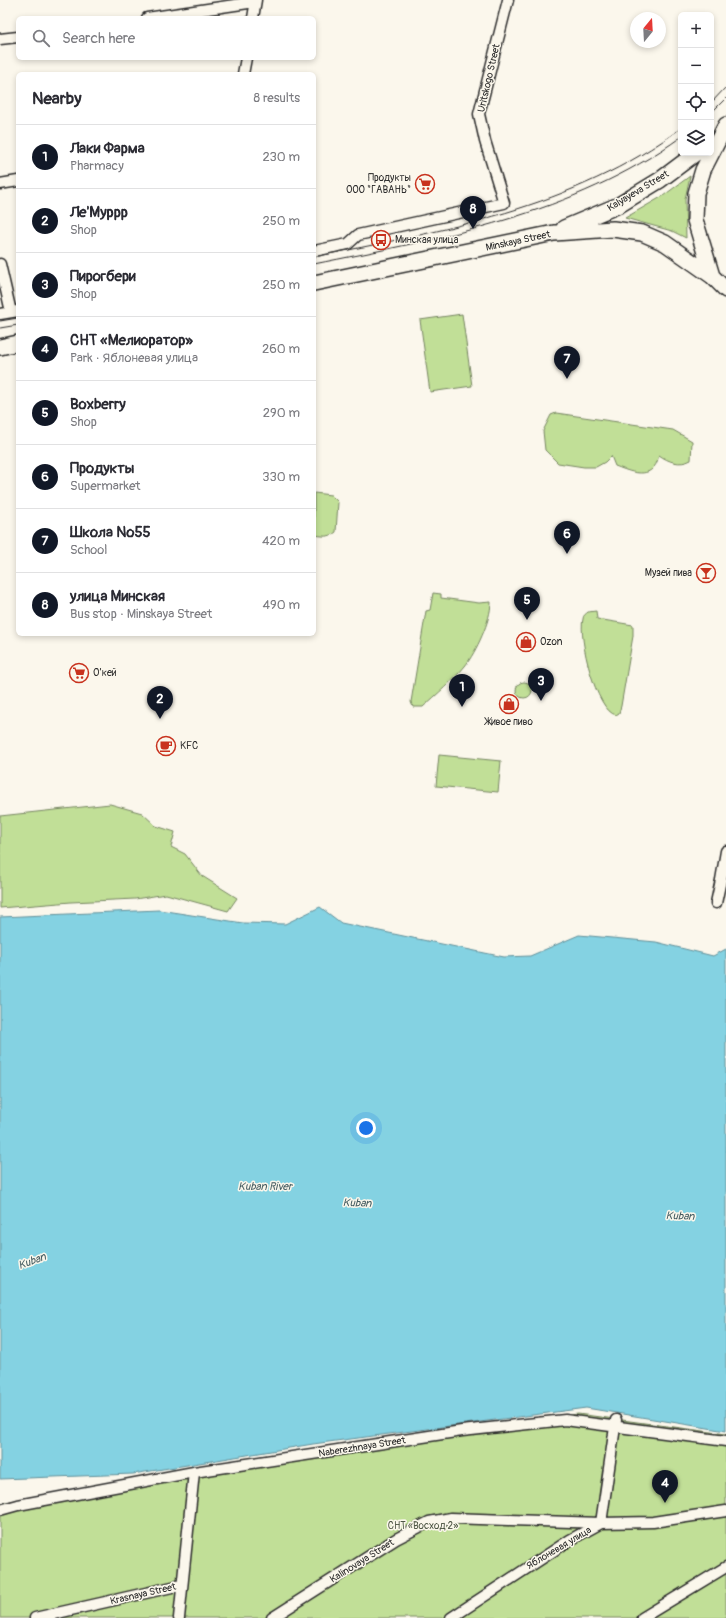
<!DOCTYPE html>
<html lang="en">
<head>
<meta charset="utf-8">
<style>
  :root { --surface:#fff; --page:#f7f7f7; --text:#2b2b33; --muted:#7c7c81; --line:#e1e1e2; --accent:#111827 }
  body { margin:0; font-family:Pangolin,sans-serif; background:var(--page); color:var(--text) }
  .controls { position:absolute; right:12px; top:12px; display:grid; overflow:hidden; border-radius:6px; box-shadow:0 2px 6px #0003 }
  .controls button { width:36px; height:36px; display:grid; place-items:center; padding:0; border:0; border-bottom:1px solid var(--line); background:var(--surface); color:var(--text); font:20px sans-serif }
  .compass { position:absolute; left:630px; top:12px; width:36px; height:36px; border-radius:50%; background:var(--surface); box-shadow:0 2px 6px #0003; rotate:18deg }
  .you { position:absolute; left:366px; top:1128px; width:14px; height:14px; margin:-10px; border:3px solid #fff; border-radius:50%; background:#1a73e8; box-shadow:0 0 0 6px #1a73e833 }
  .badge { display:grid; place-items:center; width:26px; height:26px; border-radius:50%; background:var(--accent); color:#fff; font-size:13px; font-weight:700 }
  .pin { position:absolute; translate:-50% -33px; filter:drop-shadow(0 1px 2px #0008) }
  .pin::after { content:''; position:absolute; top:21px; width:14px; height:12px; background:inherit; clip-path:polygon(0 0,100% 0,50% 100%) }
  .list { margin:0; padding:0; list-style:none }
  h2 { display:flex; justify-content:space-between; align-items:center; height:52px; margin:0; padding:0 16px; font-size:17px }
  h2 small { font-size:13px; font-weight:400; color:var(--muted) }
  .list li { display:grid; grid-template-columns:26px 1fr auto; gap:12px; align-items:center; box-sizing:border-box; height:64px; padding:0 16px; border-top:1px solid var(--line) }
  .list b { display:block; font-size:15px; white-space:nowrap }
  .list p { margin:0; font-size:13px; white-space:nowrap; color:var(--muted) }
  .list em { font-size:13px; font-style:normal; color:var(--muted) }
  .icon { flex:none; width:22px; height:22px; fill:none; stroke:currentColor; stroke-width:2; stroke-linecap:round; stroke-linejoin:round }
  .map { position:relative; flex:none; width:726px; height:1618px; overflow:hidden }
  .search { position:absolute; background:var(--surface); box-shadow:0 2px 6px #0003; left:16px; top:16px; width:300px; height:44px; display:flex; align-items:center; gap:10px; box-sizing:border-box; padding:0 14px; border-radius:6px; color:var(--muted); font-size:15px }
  .panel { position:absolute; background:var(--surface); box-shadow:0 2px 6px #0003; left:16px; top:72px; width:300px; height:564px; border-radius:6px }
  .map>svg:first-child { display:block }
  .green { fill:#c1df97; stroke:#768561 }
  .water { fill:#84d2e2; stroke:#608f99 }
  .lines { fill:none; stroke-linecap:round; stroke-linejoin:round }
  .street-casing { stroke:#2b2b2b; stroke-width:13 }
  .secondary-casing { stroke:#2b2b2b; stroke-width:18 }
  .street { stroke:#fbf7ec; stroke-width:10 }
  .secondary { stroke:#fbf7ec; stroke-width:15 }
  .tram { stroke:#2b2b2b; stroke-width:1 }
  .labels { text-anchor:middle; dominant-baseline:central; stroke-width:3; stroke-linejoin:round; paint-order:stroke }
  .street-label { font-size:10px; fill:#2b2b2b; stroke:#fbf7ec }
  .poi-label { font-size:10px; fill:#2b2b2b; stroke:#fbf7ec; text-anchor:start }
  .park-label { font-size:10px; fill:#505846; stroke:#fbf7ec }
  .water-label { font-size:11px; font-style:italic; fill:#465d62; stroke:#fbf7ec }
</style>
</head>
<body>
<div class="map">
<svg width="726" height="1618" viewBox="0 0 726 1618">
  <rect width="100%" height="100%" fill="#fbf7ec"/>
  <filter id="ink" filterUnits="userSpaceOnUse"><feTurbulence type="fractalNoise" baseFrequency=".025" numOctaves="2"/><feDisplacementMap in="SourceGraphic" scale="8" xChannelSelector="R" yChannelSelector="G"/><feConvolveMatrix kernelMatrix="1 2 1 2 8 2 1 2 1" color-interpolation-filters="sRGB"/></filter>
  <g filter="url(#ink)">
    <!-- green -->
    <path class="green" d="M690 176 685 199 686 238 672 231 625 218 663 196Z
      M462 314 472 386 430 392 420 320Z
      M556 413 673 430 692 441 691 460C680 466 669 462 659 455 658 458 657 464 654 467 645 479 626 470 615 466L611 456 605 462 596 467H584L558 463 545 450 543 431 551 415Z
      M314 493 331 495 338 502 336 532C329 538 322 536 314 535Z
      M433 593 441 594V598L479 603 491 602C491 620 476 652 465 666 453 681 437 694 423 707H413L411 702 426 611 430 610Z
      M596 611 597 619 633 625V636L621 706 619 713 616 715C596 711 578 637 583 619 583 615 586 614 588 612Z
      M516 690a8 8 0 1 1 16 0a8 8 0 1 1-16 0Z
      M439 755 501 761 498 792 436 786Z
      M110 804 142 813 156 826 175 832 171 847 185 854 202 876 237 898 228 911 166 894 135 899 71 902 0 908V816Z
      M578 1414 726 1434V1618H0V1503L206 1465 380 1439Z"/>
    <!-- water -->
    <path class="water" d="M320 907 341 923 504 957 530 956 579 935 656 942 713 956 726 949V1431L586 1408 313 1444 133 1474 0 1479V917L159 910 243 923 285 924Z"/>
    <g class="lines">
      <!-- street casing -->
      <g class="street-casing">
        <path id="street" d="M147 18 255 2
          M253 18 256 0
          M0 39 18 37
          M243 74 246 58
          M0 184 18 181
          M314 251 348 244 358 235 504 203 485 141 479 114 508 0
          M0 264 11 312
          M0 314 18 311
          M716 903 721 880 726 851
          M0 1510 18 1505 194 1472 462 1431 565 1420 726 1441
          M35 1618 181 1585
          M179 1618 194 1472
          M272 1618 396 1539 429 1522 451 1518 601 1523 653 1522 726 1511
          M451 1618 570 1540 601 1523 616 1420
          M642 1618 726 1567"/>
      </g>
      <!-- secondary casing -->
      <g class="secondary-casing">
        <path id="secondary" d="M726 125 703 170 696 193 695 220 712 276 726 290
          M564 228 619 205 660 180 696 153
          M314 283 554 233 613 229 642 233 665 243 712 276
          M0 347 18 343"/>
      </g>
      <!-- street -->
      <use href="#street" class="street"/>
      <!-- secondary -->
      <use href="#secondary" class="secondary"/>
      <!-- tram -->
      <path class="tram" d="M711 103 726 87
        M711 113 726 98
        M314 257C441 231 575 208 681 128
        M314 264C442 238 573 215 681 137
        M0 321 18 318
        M0 328 18 325"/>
    </g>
  </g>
  <!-- icons -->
  <defs>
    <g id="supermarket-ring" transform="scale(1)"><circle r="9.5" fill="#fbf7ec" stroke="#c8321e" stroke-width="1.5"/><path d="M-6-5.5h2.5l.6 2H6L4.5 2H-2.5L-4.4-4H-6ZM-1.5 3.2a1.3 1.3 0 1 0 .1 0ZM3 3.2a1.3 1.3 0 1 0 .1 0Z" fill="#c8321e"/></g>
    <g id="bus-ring" transform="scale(1)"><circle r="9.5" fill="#fbf7ec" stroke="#c8321e" stroke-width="1.5"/><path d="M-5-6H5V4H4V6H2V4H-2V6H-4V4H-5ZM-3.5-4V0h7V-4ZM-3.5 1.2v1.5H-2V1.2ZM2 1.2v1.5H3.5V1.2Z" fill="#c8321e"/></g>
    <g id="bar-ring" transform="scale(1)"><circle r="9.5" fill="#fbf7ec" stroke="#c8321e" stroke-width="1.5"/><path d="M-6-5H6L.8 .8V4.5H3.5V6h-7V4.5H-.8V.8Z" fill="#c8321e"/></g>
    <g id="shop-ring" transform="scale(1)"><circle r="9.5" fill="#fbf7ec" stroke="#c8321e" stroke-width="1.5"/><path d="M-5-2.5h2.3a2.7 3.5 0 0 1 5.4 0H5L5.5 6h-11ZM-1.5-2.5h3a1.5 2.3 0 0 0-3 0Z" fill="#c8321e"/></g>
    <g id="cafe-ring" transform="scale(1)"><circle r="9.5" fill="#fbf7ec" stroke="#c8321e" stroke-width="1.5"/><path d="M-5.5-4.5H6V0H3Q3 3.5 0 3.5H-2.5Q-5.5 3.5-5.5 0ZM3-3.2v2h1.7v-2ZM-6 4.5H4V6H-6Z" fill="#c8321e"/></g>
  </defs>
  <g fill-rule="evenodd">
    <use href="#supermarket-ring" x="425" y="184"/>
    <use href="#bus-ring" x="381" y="240"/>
    <use href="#bar-ring" x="706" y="573"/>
    <use href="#shop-ring" x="526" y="642"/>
    <use href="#supermarket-ring" x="79" y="673"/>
    <use href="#shop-ring" x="509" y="704"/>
    <use href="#cafe-ring" x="166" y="746"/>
  </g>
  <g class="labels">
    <!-- street labels -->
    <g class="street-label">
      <text transform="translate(489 78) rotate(-77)">Uritskogo Street</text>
      <text transform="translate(638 191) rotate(-31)">Kalyayeva Street</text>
      <text transform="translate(518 241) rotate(-12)">Minskaya Street</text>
      <text transform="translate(362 1447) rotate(-9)">Naberezhnaya Street</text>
      <text transform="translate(559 1548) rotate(-31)">Яблоневая улица</text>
      <text transform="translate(362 1561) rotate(-32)">Kalinovaya Street</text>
      <text transform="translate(143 1594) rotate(-13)">Krasnaya Street</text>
    </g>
    <!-- poi labels -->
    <g class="poi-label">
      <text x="411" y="178" text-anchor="end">Продукты<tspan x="411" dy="12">ООО "ГАВАНЬ"</tspan></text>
      <text x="395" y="240">Минская улица</text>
      <text x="692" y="573" text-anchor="end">Музей пива</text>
      <text x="540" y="642">Ozon</text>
      <text x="93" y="673">О’кей</text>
      <text x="509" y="722" text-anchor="middle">Живое пиво</text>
      <text x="180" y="746">KFC</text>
    </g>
    <!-- park labels -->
    <g class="park-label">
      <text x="423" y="1526">СНТ «Восход 2»</text>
    </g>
    <!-- water labels -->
    <g class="water-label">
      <text x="265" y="1186">Kuban River</text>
      <text transform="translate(357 1203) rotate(2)">Kuban</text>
      <text transform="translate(680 1216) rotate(2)">Kuban</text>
      <text transform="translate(32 1261) rotate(-20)">Kuban</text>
    </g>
  </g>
</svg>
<div class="controls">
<button>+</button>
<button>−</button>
<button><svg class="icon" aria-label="locate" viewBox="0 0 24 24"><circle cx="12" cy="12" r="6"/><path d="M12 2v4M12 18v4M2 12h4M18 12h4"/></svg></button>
<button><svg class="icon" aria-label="layers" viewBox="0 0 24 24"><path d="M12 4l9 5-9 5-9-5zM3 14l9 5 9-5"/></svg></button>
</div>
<svg class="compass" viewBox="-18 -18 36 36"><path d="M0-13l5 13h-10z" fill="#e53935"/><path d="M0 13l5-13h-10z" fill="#7c7c81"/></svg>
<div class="you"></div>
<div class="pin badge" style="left:462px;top:707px">1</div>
<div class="pin badge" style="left:160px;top:719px">2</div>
<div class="pin badge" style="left:541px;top:701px">3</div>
<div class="pin badge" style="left:665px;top:1503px">4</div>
<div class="pin badge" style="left:527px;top:620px">5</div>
<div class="pin badge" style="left:567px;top:554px">6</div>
<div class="pin badge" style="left:567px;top:379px">7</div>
<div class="pin badge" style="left:473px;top:229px">8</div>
<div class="search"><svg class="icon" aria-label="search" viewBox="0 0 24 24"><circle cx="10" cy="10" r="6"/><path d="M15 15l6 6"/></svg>Search here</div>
<section class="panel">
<h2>Nearby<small>8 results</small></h2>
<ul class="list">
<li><span class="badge">1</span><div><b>Лаки Фарма</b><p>Pharmacy</p></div><em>230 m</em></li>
<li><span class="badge">2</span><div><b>Ле'Муррр</b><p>Shop</p></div><em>250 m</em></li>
<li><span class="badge">3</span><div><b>Пирогбери</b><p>Shop</p></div><em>250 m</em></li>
<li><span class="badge">4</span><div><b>СНТ «Мелиоратор»</b><p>Park · Яблоневая улица</p></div><em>260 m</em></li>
<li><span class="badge">5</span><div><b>Boxberry</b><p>Shop</p></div><em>290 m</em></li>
<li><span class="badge">6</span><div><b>Продукты</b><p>Supermarket</p></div><em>330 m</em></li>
<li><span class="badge">7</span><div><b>Школа №55</b><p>School</p></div><em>420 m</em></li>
<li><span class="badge">8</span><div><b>улица Минская</b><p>Bus stop · Minskaya Street</p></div><em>490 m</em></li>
</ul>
</section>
</div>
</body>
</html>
